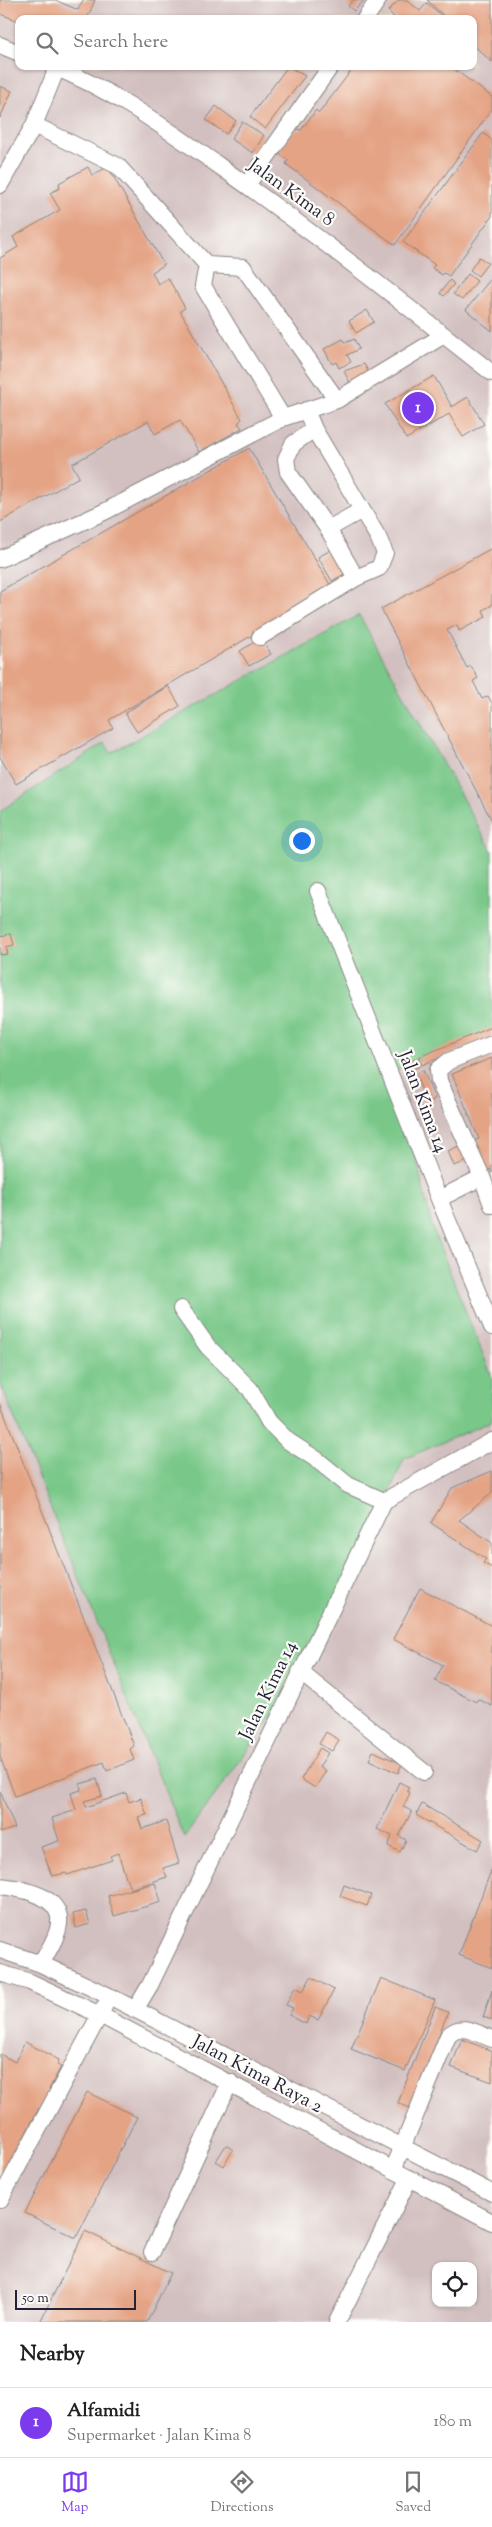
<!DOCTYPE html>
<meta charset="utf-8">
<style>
body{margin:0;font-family:"Sorts Mill Goudy",serif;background:#f2f2f2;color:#202124}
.controls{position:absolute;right:15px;bottom:15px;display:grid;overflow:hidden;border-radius:10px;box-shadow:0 1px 4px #0004}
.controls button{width:45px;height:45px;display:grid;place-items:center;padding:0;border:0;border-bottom:1px solid #e0e0e0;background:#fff;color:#202124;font:25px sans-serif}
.scale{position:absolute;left:15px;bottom:12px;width:121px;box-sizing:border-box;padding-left:5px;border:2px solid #22223b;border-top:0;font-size:14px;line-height:18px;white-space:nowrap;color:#22223b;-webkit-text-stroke:4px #fdfcf7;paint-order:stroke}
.you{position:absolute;left:301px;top:840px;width:18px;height:18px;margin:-12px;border:4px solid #fff;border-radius:50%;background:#1a73e8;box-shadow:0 0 0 8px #1a73e833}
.badge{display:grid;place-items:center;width:32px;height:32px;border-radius:50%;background:#7c3aed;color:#fff;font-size:16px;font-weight:700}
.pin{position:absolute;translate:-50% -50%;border:2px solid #fff;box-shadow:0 1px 5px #0006}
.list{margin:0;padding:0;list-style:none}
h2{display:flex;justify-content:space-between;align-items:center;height:65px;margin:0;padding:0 20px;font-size:21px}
h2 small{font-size:16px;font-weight:400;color:#757577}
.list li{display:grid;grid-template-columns:32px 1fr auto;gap:15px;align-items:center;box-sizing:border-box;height:70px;padding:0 20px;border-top:1px solid #e0e0e0}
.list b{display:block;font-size:19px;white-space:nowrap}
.list p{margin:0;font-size:16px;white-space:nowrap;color:#757577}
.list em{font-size:16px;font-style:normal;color:#757577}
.icon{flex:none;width:28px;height:28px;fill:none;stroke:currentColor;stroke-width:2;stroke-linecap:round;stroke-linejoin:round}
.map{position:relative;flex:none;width:492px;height:2322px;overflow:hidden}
.search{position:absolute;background:#fff;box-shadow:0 1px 4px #0004;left:15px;right:15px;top:15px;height:55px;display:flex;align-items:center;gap:12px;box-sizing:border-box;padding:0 18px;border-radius:10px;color:#757577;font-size:19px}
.sheet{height:135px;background:#fff}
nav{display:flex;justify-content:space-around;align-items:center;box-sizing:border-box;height:70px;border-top:1px solid #e0e0e0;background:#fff;font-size:14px;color:#757577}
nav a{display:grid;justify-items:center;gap:2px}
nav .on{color:#7c3aed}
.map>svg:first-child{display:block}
.industrial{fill:#d2bfbf;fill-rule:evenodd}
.green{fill:#79c889;stroke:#4e7562}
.building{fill:#e4a384}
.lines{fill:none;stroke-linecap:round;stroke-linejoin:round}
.minor-casing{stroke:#888482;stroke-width:18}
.minor{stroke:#fff;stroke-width:16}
.labels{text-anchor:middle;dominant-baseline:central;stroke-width:4.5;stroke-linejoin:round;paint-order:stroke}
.street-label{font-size:19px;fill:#22223b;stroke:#fdfcf7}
</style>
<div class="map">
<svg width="492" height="2322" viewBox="0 0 492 2322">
<rect width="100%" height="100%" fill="#fdfcf7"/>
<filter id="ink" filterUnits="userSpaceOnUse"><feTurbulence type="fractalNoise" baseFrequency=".02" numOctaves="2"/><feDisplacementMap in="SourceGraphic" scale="10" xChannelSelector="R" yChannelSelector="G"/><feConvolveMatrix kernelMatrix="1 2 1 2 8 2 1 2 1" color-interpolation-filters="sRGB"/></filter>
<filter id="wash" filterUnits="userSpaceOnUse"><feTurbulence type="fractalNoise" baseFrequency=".0096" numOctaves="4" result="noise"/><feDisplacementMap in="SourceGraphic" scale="20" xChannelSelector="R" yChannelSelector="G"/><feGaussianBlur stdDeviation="1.12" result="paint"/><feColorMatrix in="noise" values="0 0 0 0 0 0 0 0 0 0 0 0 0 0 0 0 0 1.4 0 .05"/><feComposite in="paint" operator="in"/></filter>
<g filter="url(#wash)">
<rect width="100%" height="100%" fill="#eee6ca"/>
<path class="industrial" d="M0 0H492V851L359 615 110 753 105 743 0 811ZM19 19H473V66H19Z
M492 1031V1377L432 1227 396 1070Z
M0 1383 134 1717 322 1647 404 1459 492 1421V2322H0ZM436 2266H473V2303H436Z"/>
<path class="green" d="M359 615 492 851V1031L396 1070 432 1227 492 1377V1421L404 1459 322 1647 184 1838 0 1383V811L105 743 111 753Z"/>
<g id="blocks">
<path class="building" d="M0 0H55L78 10 83 0H95L87 19H19V21L0 14Z
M353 0H364L354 11 348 6Z
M399 0H407L420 11 427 3 442 16 439 19H396L388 11Z
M427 0H492V62L473 45V19H447Z
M288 66 305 76 265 129 250 117Z
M352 66H450L492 97V109L395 245 286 164 288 160 278 153 296 129 301 130 316 110 319 113 354 67Z
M0 86 12 91 0 118Z
M216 106 236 121 226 134 206 120Z
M242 122 264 135 253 153 231 139Z
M483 133 492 140V216L449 276 444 273 442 275 432 268 435 265 403 242Z
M88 167 92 175 108 167 164 265 152 272 158 284 168 278 185 308 180 311 242 419 238 423 242 428 199 452 180 420 155 434 148 421 72 464 79 477 0 522V258L18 247 13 237 60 210 50 193 60 188 59 183Z
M479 257 488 263 478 276 470 270Z
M468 274 477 281 462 300 453 294Z
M492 277V331L466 310Z
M450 280 454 284 444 296 440 293Z
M367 310 374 322 356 333 349 321Z
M343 339 345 343 354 339 359 349 347 355 351 362 339 368 336 362 332 364 324 349Z
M364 364 369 373 351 385 344 371Z
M434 376 452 407 468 397 484 424 463 437 449 414 406 439 385 404Z
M249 448 332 588 109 720 113 728 16 784 0 757V591Z
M492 548V605L483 610 486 617 459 631 457 625 447 630 467 668 471 666 478 678 473 681 482 699 488 696 492 703V821L381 609Z
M333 549 346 573 332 581 318 557Z
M261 638 271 654 249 666 240 651Z
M168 686 180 706 137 732 125 713Z
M11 934 14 945 6 947 8 954 0 955V936Z
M492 1027V1036L422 1065 419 1057Z
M417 1058 420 1066 410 1070 407 1062Z
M492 1058V1173L490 1169 485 1171 473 1141 479 1139 452 1074Z
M423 1070 435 1099 427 1103 415 1074Z
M463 1144 470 1160 454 1166 448 1151Z
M0 1403 134 1746 130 1749 134 1760 107 1771 104 1762 15 1796 0 1757Z
M492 1471V1493L459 1520 492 1543V1568L483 1563 486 1559 431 1523 452 1488Z
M420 1588 492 1626V1706L478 1699 476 1702 435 1681 443 1665 393 1639Z
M326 1732 339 1740 332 1751 319 1744Z
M320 1748 328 1753 319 1767 326 1771 315 1788 301 1779Z
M373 1751 402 1764 398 1773 369 1760Z
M97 1779 102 1796 84 1801 86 1807 126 1793 129 1802 141 1798 147 1815 138 1817 142 1829 166 1821 179 1863 163 1868 167 1877 130 1889 118 1853 110 1856 112 1860 67 1875 66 1873 52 1876 41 1847 59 1841 52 1818 76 1810 71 1793 81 1790 80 1784Z
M399 1782 409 1787 407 1791 410 1793 403 1807 412 1811 399 1836 406 1840 400 1852 388 1846 392 1836 377 1829Z
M0 1791 15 1828 0 1833Z
M422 1804 483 1840 477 1850 416 1815Z
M492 1868V1968L459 1955Z
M155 1883 161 1902 114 1916 108 1896Z
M344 1885 371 1895 367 1906 340 1896Z
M86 1911 90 1924 76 1928 73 1914Z
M311 1977 334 1990 318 2020 309 2016 306 2024 289 2015 293 2008 286 2005 295 1987 303 1991Z
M381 1978 435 2000 405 2071 351 2049Z
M492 1990V2020L483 2017Z
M435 2007 448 2012 410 2108 398 2103Z
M462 2039 492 2051V2082L451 2067Z
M25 2042 59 2060 57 2065 61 2067 49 2089 55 2091 45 2111 39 2108 9 2166 14 2168 0 2185V2054L15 2062Z
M87 2092 137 2117 76 2238 25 2213Z
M226 2145 233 2150 224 2166 216 2161Z
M85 2231 171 2273 147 2322H40Z"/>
</g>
</g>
<g filter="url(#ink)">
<use href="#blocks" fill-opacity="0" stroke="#888482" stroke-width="1"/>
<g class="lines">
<defs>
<path id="minor" d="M365 19 378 0
M0 45 19 53
M52 66C113 90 165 128 218 165 312 231 402 302 492 373
M34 125 118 166 207 265
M0 185 34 125 57 68
M247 185 331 66
M337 400 283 418 203 286 207 265 243 267 337 400 444 335
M314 429 293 444 286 459 288 472 328 529 356 578
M328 529 362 510
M0 559 106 511 283 418
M260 637 356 578 379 568 385 553 378 537 314 429 306 410
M318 891 439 1199 492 1327
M482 1177 492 1205
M439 1199 482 1177 439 1081 438 1070 449 1061 492 1044
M181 1309 208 1347 250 1389 269 1422 288 1441 316 1459 348 1485 384 1501
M300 1672 424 1772
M0 1886C18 1888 55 1894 59 1917 61 1932 48 1951 41 1964
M0 1950 41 1964 109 1996 492 2193
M0 1973 30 1982 100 2015 492 2222
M135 2010 150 1985 384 1501 492 1441
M393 2170 448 2036C461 2022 476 2033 492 2039
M0 2200 104 2007
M152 2252 230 2082
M337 2322 409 2179"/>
</defs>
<use href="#minor" class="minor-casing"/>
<use href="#minor" class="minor"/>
</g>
</g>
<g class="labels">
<g class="street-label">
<text transform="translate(291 193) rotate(36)">Jalan Kima 8</text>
<text transform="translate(422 1102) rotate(69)">Jalan Kima 14</text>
<text transform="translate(269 1691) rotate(-64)">Jalan Kima 14</text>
<text transform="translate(257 2075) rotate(28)">Jalan Kima Raya 2</text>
</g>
</g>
</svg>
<div class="controls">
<button><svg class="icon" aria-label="locate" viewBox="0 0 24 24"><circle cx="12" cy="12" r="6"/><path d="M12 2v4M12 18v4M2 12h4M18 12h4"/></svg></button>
</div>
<div class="scale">50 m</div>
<div class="you"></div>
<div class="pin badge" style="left:418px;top:408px">1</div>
<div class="search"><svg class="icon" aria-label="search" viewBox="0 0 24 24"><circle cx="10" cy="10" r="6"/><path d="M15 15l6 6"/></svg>Search here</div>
</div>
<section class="sheet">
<h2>Nearby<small></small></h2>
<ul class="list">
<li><span class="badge">1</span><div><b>Alfamidi</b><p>Supermarket · Jalan Kima 8</p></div><em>180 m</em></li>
</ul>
</section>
<nav>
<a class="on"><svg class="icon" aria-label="map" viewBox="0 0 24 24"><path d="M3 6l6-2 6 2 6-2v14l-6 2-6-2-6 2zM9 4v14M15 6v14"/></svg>Map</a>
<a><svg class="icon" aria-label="directions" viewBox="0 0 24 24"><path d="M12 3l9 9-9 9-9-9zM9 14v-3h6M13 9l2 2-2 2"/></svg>Directions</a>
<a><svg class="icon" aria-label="saved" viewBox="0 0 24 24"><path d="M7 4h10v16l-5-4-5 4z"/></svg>Saved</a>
</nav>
